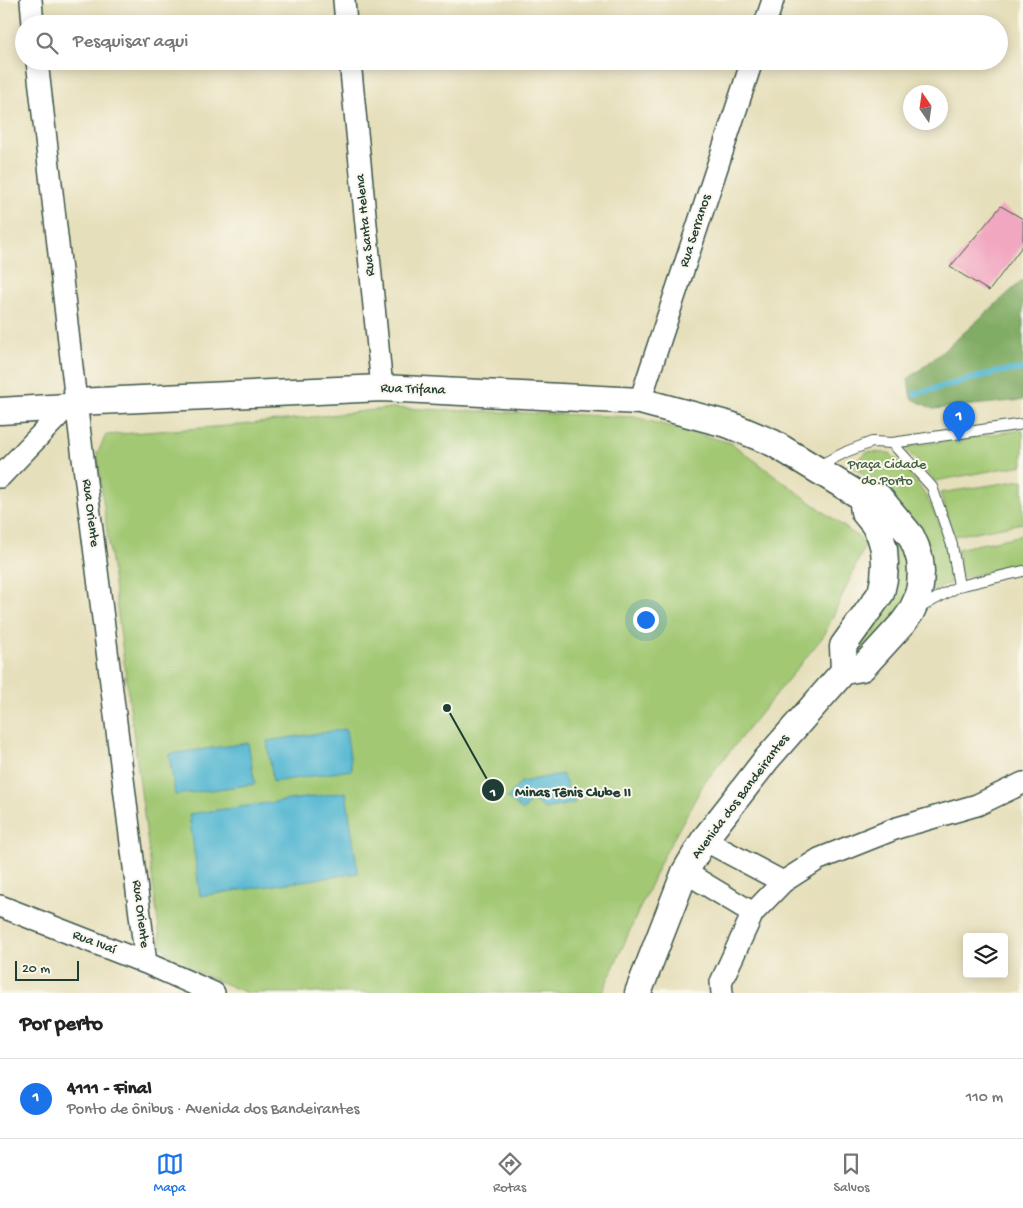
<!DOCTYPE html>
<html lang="pt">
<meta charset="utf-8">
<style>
body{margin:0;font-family:"Gochi Hand",sans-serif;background:#f6f6f6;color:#222}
.controls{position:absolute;right:15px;bottom:15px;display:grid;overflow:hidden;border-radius:5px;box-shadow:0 2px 12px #0003}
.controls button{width:45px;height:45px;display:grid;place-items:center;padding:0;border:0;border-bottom:1px solid #e0e0e0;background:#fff;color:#222;font:25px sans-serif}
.compass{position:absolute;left:903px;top:85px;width:45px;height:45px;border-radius:50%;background:#fff;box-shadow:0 2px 12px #0003;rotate:347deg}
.scale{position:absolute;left:15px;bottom:12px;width:64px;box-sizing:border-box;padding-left:5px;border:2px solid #1f3d34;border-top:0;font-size:14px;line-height:18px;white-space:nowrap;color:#1f3d34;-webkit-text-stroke:4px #fbf7ec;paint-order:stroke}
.you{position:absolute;left:645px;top:619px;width:18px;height:18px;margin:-12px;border:4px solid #fff;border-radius:50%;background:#1a73e8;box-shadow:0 0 0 8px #1a73e833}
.badge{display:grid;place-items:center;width:32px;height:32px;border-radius:50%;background:#1a73e8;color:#fff;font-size:16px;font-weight:700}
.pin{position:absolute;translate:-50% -41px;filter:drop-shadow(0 1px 2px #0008)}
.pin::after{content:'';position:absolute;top:26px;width:18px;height:15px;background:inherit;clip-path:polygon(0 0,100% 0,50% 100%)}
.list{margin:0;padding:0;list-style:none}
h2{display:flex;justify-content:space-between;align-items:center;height:65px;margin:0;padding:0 20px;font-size:21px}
h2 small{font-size:16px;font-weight:400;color:#767676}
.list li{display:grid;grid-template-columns:32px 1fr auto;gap:15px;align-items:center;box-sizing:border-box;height:80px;padding:0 20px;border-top:1px solid #e0e0e0}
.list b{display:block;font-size:19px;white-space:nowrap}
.list p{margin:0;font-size:16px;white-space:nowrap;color:#767676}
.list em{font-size:16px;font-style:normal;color:#767676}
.icon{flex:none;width:28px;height:28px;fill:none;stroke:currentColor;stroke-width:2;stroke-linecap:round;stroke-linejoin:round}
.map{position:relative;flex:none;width:1023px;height:993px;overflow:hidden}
.search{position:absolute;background:#fff;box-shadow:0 2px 12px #0003;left:15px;right:15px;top:15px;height:55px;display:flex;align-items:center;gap:12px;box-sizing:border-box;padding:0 18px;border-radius:28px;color:#767676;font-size:19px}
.sheet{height:145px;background:#fff}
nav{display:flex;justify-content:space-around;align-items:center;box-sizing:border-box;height:70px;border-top:1px solid #e0e0e0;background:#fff;font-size:14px;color:#767676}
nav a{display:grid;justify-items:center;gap:2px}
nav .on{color:#1a73e8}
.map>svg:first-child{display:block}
.green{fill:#a2c873;stroke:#608254}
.forest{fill:#81ac65;stroke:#50744c}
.water{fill:#54b7d2;stroke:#3a7a83}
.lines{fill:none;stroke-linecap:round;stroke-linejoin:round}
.stream{stroke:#54b7d2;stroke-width:6}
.building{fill:#f2a7c1}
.service-casing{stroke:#3d5548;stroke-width:12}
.minor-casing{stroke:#3d5548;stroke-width:24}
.tertiary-casing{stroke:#3d5548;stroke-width:29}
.service{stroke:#fff;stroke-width:10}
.minor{stroke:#fff;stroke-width:21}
.tertiary{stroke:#fff;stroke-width:26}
.labels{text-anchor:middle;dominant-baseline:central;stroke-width:4;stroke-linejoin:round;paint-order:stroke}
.street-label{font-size:14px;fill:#1f3d34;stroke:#fbf7ec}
.park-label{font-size:14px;fill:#406044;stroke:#fbf7ec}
.leader{fill:none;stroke:#1f3d34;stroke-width:2}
.callout-dot{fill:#1f3d34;stroke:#fbf7ec;stroke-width:2}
.mark-label{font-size:15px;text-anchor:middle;font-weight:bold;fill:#fff}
.callout-label{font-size:15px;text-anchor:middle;font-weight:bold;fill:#1f3d34;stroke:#fbf7ec;stroke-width:4;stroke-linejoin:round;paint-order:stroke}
</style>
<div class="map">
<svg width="1023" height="993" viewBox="0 0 1023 993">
<rect width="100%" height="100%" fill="#fbf7ec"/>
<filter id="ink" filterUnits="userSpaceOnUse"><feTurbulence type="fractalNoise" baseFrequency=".02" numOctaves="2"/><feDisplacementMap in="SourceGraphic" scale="10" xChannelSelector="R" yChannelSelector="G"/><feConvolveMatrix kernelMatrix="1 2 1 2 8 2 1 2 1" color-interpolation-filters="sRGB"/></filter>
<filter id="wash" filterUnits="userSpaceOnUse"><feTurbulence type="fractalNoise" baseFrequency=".0096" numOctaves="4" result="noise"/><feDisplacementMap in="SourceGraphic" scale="20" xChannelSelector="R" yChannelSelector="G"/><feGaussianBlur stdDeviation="1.12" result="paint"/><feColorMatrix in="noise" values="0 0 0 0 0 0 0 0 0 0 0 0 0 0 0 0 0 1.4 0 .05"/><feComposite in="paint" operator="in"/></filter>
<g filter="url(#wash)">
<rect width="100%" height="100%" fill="#e6dfbb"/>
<path class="green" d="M392 408 635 417 731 443 866 543 825 634 704 783 661 861 602 993H247L176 963 161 945 97 454 106 435 240 425Z
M1022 430 1023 431V465L935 481 904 447Z
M867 452 890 453C930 491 947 528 950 583L926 596 882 490 851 465Z
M1023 480V523L954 536 940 493Z
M885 532 905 539 911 597 859 662 849 648 886 596Z
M1023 535V563L962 578 957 549Z"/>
<path class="forest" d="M1023 280V400L933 409 911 398 908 379 940 354Z"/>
<path class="water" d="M346 729 352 770 273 782 267 741Z
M248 743 255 784 175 795 169 754Z
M562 774 575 803 545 809 532 799 523 811 507 798 521 782Z
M346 792 358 873 200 896 189 814Z"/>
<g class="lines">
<path class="stream" d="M915 394 997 372 1023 369"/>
</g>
<g id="blocks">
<path class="building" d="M1001 206 1023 219V245L989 291 950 267Z"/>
</g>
</g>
<g filter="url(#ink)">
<use href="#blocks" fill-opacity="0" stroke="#3d5548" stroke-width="1"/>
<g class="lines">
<defs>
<path id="service" d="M892 443 932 487 952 545 959 586
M816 467 848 451 872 442 892 443 1023 424
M919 608 959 586 1023 571"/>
<path id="minor" d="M31 0 33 24
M344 0 346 24
M765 24 773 0
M37 61 76 402 146 963
M350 61 382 388
M640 401 752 61
M0 477 67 407
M704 840 783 882
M685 872 753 913
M0 906 146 963 214 993
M722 993 721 982 753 913 783 882 819 859 897 828 977 805 1023 783"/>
<path id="tertiary" d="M0 411 67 407 76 402 382 388 640 401 730 425 773 443 862 497H879L911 536 916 547 920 560 921 572 920 586 917 599 911 612 903 623 862 668 844 671 766 760 704 840 685 872 638 993
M844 671 843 646 881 593 884 579 885 564 884 549 880 535 873 523 864 512 862 497"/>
</defs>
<use href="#service" class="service-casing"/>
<use href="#minor" class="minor-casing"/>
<use href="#tertiary" class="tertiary-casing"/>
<use href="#service" class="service"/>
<use href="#minor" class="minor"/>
<use href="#tertiary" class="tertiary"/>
</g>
</g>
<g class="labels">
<g class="street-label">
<text transform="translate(366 225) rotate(-96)">Rua Santa Helena</text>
<text transform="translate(696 231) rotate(-72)">Rua Serranos</text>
<text transform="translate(413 390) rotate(2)">Rua Trifana</text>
<text transform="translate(90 513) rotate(83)">Rua Oriente</text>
<text transform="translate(741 797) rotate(-53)">Avenida dos Bandeirantes</text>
<text transform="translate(140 914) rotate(83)">Rua Oriente</text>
<text transform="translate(94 943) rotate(21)">Rua Ivaí</text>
</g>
<g class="park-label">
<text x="887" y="465">Praça Cidade<tspan x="887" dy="16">do Porto</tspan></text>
</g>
</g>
<path class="leader" d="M447 708L493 790"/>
<g class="callout-dot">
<circle cx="447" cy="708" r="5"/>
<circle cx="493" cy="790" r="12"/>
</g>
<g class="mark-label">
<text x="493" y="796">1</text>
</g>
<g class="callout-label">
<text x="573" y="796">Minas Tênis Clube II</text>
</g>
</svg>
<div class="controls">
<button><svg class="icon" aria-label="layers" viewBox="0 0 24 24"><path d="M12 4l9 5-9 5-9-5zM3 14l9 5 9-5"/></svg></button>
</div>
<svg class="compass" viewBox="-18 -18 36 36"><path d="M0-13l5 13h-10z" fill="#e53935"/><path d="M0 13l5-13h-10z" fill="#767676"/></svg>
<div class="scale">20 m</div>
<div class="you"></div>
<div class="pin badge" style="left:959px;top:442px">1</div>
<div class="search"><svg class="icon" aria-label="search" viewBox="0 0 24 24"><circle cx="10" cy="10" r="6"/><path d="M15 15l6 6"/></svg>Pesquisar aqui</div>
</div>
<section class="sheet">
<h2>Por perto<small></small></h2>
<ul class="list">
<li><span class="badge">1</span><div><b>4111 - Final</b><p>Ponto de ônibus · Avenida dos Bandeirantes</p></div><em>110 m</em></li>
</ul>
</section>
<nav>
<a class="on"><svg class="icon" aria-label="map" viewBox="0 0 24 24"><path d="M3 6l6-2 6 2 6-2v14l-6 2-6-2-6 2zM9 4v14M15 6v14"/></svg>Mapa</a>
<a><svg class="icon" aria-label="directions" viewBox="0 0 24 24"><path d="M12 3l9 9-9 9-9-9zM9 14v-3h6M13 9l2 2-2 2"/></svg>Rotas</a>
<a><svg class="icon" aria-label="saved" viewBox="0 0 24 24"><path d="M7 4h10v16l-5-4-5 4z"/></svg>Salvos</a>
</nav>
